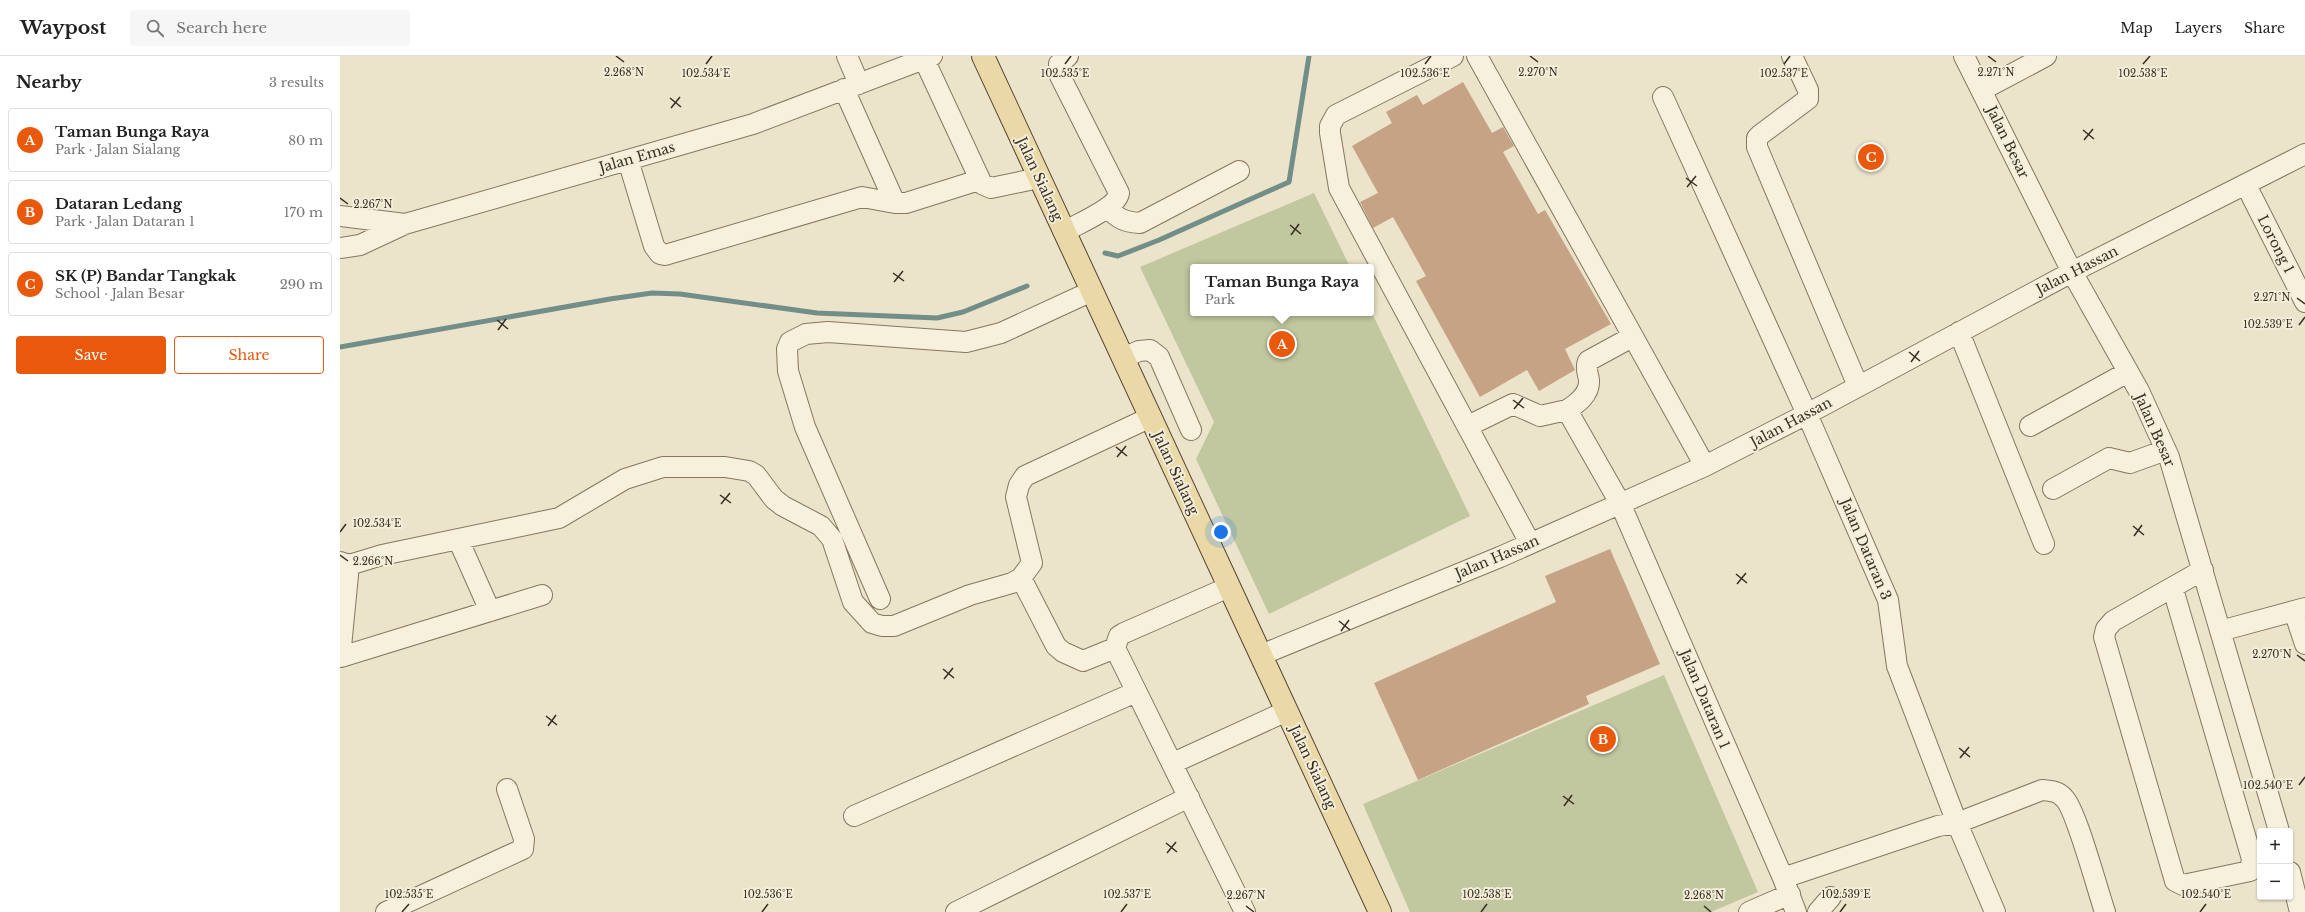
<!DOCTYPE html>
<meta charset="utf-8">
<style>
body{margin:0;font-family:"Libre Baskerville",serif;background:#f6f6f6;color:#222}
.controls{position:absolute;right:12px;bottom:12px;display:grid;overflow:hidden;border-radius:4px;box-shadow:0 1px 3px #0004}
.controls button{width:36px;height:36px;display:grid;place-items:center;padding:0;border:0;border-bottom:1px solid #e0e0e0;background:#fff;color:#222;font:20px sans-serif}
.you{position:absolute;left:881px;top:476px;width:14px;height:14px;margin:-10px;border:3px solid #fff;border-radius:50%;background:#1a73e8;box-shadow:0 0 0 6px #1a73e833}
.badge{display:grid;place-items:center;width:26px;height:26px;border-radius:50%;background:#ea580c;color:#fff;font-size:13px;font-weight:700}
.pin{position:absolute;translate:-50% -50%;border:2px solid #fff;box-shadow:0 1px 4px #0006}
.popup{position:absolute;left:850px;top:208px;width:184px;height:52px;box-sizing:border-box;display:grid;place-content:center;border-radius:4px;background:#fff;filter:drop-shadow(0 1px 3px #0005);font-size:13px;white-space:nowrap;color:#767676}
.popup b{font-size:15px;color:#222}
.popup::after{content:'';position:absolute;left:50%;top:100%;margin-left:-8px;border:8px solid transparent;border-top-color:#fff}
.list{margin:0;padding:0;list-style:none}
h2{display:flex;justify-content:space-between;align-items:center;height:52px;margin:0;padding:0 16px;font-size:17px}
h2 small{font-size:13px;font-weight:400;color:#767676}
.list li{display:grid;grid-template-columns:26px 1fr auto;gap:12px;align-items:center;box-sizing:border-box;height:64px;margin:0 8px 8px;padding:0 8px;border:1px solid #e0e0e0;border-radius:4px}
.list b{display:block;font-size:15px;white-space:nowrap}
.list p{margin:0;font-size:13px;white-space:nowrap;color:#767676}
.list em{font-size:13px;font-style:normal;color:#767676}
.actions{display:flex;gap:8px;padding:12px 16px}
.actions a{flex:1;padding:9px 0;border:1px solid #ea580c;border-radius:4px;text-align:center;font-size:14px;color:#ea580c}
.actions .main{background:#ea580c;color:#fff}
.icon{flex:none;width:22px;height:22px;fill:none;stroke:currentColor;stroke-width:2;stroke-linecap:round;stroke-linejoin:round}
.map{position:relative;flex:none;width:1965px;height:856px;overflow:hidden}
header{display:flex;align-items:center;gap:24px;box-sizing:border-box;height:56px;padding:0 20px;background:#fff;border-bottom:1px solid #e0e0e0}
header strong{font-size:19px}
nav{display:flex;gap:22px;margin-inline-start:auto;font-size:14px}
.search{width:280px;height:36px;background:#f6f6f6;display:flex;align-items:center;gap:10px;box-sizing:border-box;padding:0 14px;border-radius:4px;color:#767676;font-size:15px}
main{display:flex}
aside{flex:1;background:#fff}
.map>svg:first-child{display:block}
.green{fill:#c1c89f}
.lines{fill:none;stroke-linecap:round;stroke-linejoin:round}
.stream{stroke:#718e89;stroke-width:5}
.building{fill:#c5a384}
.minor-casing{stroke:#867760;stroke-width:22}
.major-casing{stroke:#554533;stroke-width:24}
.minor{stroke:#f6f0dd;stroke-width:20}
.major{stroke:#ead9a6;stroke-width:22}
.ticks{fill:none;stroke:#382e22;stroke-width:1.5}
.labels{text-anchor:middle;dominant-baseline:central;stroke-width:4;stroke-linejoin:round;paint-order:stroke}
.street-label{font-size:14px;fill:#382e22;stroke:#f3edd9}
.ticks-label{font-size:10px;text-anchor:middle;fill:#382e22;stroke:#f3edd9;stroke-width:4;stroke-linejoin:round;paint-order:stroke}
</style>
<header>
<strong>Waypost</strong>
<div class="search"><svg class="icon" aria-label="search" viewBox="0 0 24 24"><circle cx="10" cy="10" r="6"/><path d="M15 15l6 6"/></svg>Search here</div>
<nav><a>Map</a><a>Layers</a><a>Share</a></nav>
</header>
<main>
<aside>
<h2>Nearby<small>3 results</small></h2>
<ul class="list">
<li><span class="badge">A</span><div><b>Taman Bunga Raya</b><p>Park · Jalan Sialang</p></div><em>80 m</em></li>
<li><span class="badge">B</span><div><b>Dataran Ledang</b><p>Park · Jalan Dataran 1</p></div><em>170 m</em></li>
<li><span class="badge">C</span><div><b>SK (P) Bandar Tangkak</b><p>School · Jalan Besar</p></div><em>290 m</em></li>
</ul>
<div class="actions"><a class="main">Save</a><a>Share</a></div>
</aside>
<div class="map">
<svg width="1965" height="856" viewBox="0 0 1965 856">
<rect width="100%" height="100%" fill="#ebe3ca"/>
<path class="green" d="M974 137 1010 211H853V257H1031V255L1130 460 929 558 856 403 874 366 800 211Z
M1324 619 1418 836 1371 856H1070L1023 748Z"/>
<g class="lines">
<path class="stream" d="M765 197 778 200 819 184 949 126 969 0
M0 291 270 243 312 237 340 238 477 257 597 262 623 256 687 230"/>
</g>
<path class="building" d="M1123 26 1152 77 1163 71 1174 90 1163 96 1198 158 1205 154 1271 268 1225 293 1235 314 1199 335 1187 314 1140 341 1076 225 1086 220 1053 161 1033 172 1020 146 1038 137 1012 90 1052 67 1046 56 1077 39 1083 49Z
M1270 493 1320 608 1246 640 1249 648 1078 724 1034 627 1216 546 1205 520Z"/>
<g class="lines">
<defs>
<path id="minor" d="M507 0 519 28
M1113 0 996 59 990 70V77L999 132 1190 487
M1137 0 1365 410
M1452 0 1468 34V43L1420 79 1417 82V91L1518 330
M1624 0 1732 216 1799 335 1829 401 1939 775
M584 3 642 128 651 132 699 122
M504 33 555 147
M1642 34 1706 0
M1323 41 1467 358 1548 544 1557 610 1617 767 1655 856
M288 104 314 190 320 198 325 199 522 141 555 147H566L639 124
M1906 129 1965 246
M768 151C777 163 785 166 800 167L899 115
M0 160 65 168
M724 176C737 168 777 152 779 137L720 20 719 8 728 0
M0 192 20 189 65 168 413 68 592 0
M1619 276 1704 488
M783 302 799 295 810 294 819 301 851 374
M1227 354C1238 347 1250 338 1249 324 1248 317 1245 312 1248 305L1292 281
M1128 370 1173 348 1200 360 1227 354 1280 447 1443 822 1456 856
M1690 370 1788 316
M1713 433 1769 402 1790 407 1826 394
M118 483 150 555
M0 506 9 509 42 499 219 462 285 423 323 411H385L409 415 416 419 434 443 443 450 481 470 492 483 513 546 532 567 542 570H554L630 539 672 527 681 522 692 507 676 441 679 429 685 420 811 361
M681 522 716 590 723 596 743 605 775 592
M889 531 784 577 779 580 775 592 905 856
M1833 533 1912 803 1910 815 1843 829 1835 825 1764 581 1766 573 1773 565 1863 514
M540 543 465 371 448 315 447 293 450 286 466 278 488 276 626 286 661 277 752 235
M1954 555 1965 588
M1880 575 1965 552
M921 599 1160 501 1365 410 1467 358 1732 216 1965 98
M0 601 9 509
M1 601 202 539
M833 707 947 655
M514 760 796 636
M1950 816 1960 856
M1443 822 1598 770 1617 767 1702 734C1711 735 1718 735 1724 742 1736 753 1758 836 1765 856
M46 856 183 793 184 783 167 733
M616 856 849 741
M1409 856 1450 838
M1478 856 1491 841"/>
<path id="major" d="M643 0 1040 856"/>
</defs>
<use href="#minor" class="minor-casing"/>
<use href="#major" class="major-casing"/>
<use href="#minor" class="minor"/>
<use href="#major" class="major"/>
</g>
<path class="ticks" d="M276 0 284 6M1190 0 1198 6M1648 0 1656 6M366 8 372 0M725 8 731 0M1085 8 1091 0M1444 8 1450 0M1803 8 1810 0M330 42 341 51M331 52 340 41M1743 74 1754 83M1744 84 1753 73M1346 122 1357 130M1347 131 1356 120M0 142 8 148M950 169 961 178M951 179 959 168M553 217 564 225M554 226 563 215M1957 242 1965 248M157 264 168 273M1959 269 1965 261M158 274 166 263M1569 296 1580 305M1571 306 1579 295M1173 344 1184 352M1174 353 1183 342M776 391 787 400M777 401 786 390M380 439 391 447M381 448 390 437M1793 470 1804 479M0 476 6 468M1794 480 1802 469M0 499 8 505M1396 518 1407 527M1397 528 1406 517M999 565 1010 574M1001 575 1009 564M1957 599 1965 605M603 613 614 622M604 623 613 612M206 660 217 669M208 670 216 659M1619 692 1630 701M1620 702 1629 691M1959 729 1965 721M1223 740 1234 748M1224 750 1232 739M826 787 837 796M827 797 836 786M906 850 914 856M1364 850 1371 856M62 856 69 848M422 856 428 848M781 856 787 848M1141 856 1147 848M1500 856 1506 848M1860 856 1866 848"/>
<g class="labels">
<g class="street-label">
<text transform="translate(1668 86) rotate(64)">Jalan Besar</text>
<text transform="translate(297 101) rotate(-16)">Jalan Emas</text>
<text transform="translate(700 123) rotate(65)">Jalan Sialang</text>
<text transform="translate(1936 188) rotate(63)">Lorong 1</text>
<text transform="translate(1737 214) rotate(-27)">Jalan Hassan</text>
<text transform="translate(1451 366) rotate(-28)">Jalan Hassan</text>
<text transform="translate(1815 374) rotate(66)">Jalan Besar</text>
<text transform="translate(836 417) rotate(65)">Jalan Sialang</text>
<text transform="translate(1526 493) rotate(67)">Jalan Dataran 3</text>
<text transform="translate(1157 501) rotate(-23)">Jalan Hassan</text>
<text transform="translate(1365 643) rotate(67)">Jalan Dataran 1</text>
<text transform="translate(973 711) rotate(65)">Jalan Sialang</text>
</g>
</g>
<g class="ticks-label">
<text x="284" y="20">2.268°N</text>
<text x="1198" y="20">2.270°N</text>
<text x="1656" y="20">2.271°N</text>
<text x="366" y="21">102.534°E</text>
<text x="725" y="21">102.535°E</text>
<text x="1085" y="21">102.536°E</text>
<text x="1444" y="21">102.537°E</text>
<text x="1803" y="21">102.538°E</text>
<text x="33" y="152">2.267°N</text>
<text x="1932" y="245">2.271°N</text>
<text x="1928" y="272">102.539°E</text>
<text x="37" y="471">102.534°E</text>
<text x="33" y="509">2.266°N</text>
<text x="1932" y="602">2.270°N</text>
<text x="1928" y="733">102.540°E</text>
<text x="69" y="842">102.535°E</text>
<text x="428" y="842">102.536°E</text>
<text x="787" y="842">102.537°E</text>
<text x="1147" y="842">102.538°E</text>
<text x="1506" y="842">102.539°E</text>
<text x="1866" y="842">102.540°E</text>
<text x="906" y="843">2.267°N</text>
<text x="1364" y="843">2.268°N</text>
</g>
</svg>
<div class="controls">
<button>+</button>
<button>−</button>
</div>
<div class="you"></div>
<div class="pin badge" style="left:942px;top:288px">A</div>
<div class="popup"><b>Taman Bunga Raya</b>Park</div>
<div class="pin badge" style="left:1263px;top:683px">B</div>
<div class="pin badge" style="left:1531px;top:101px">C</div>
</div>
</main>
